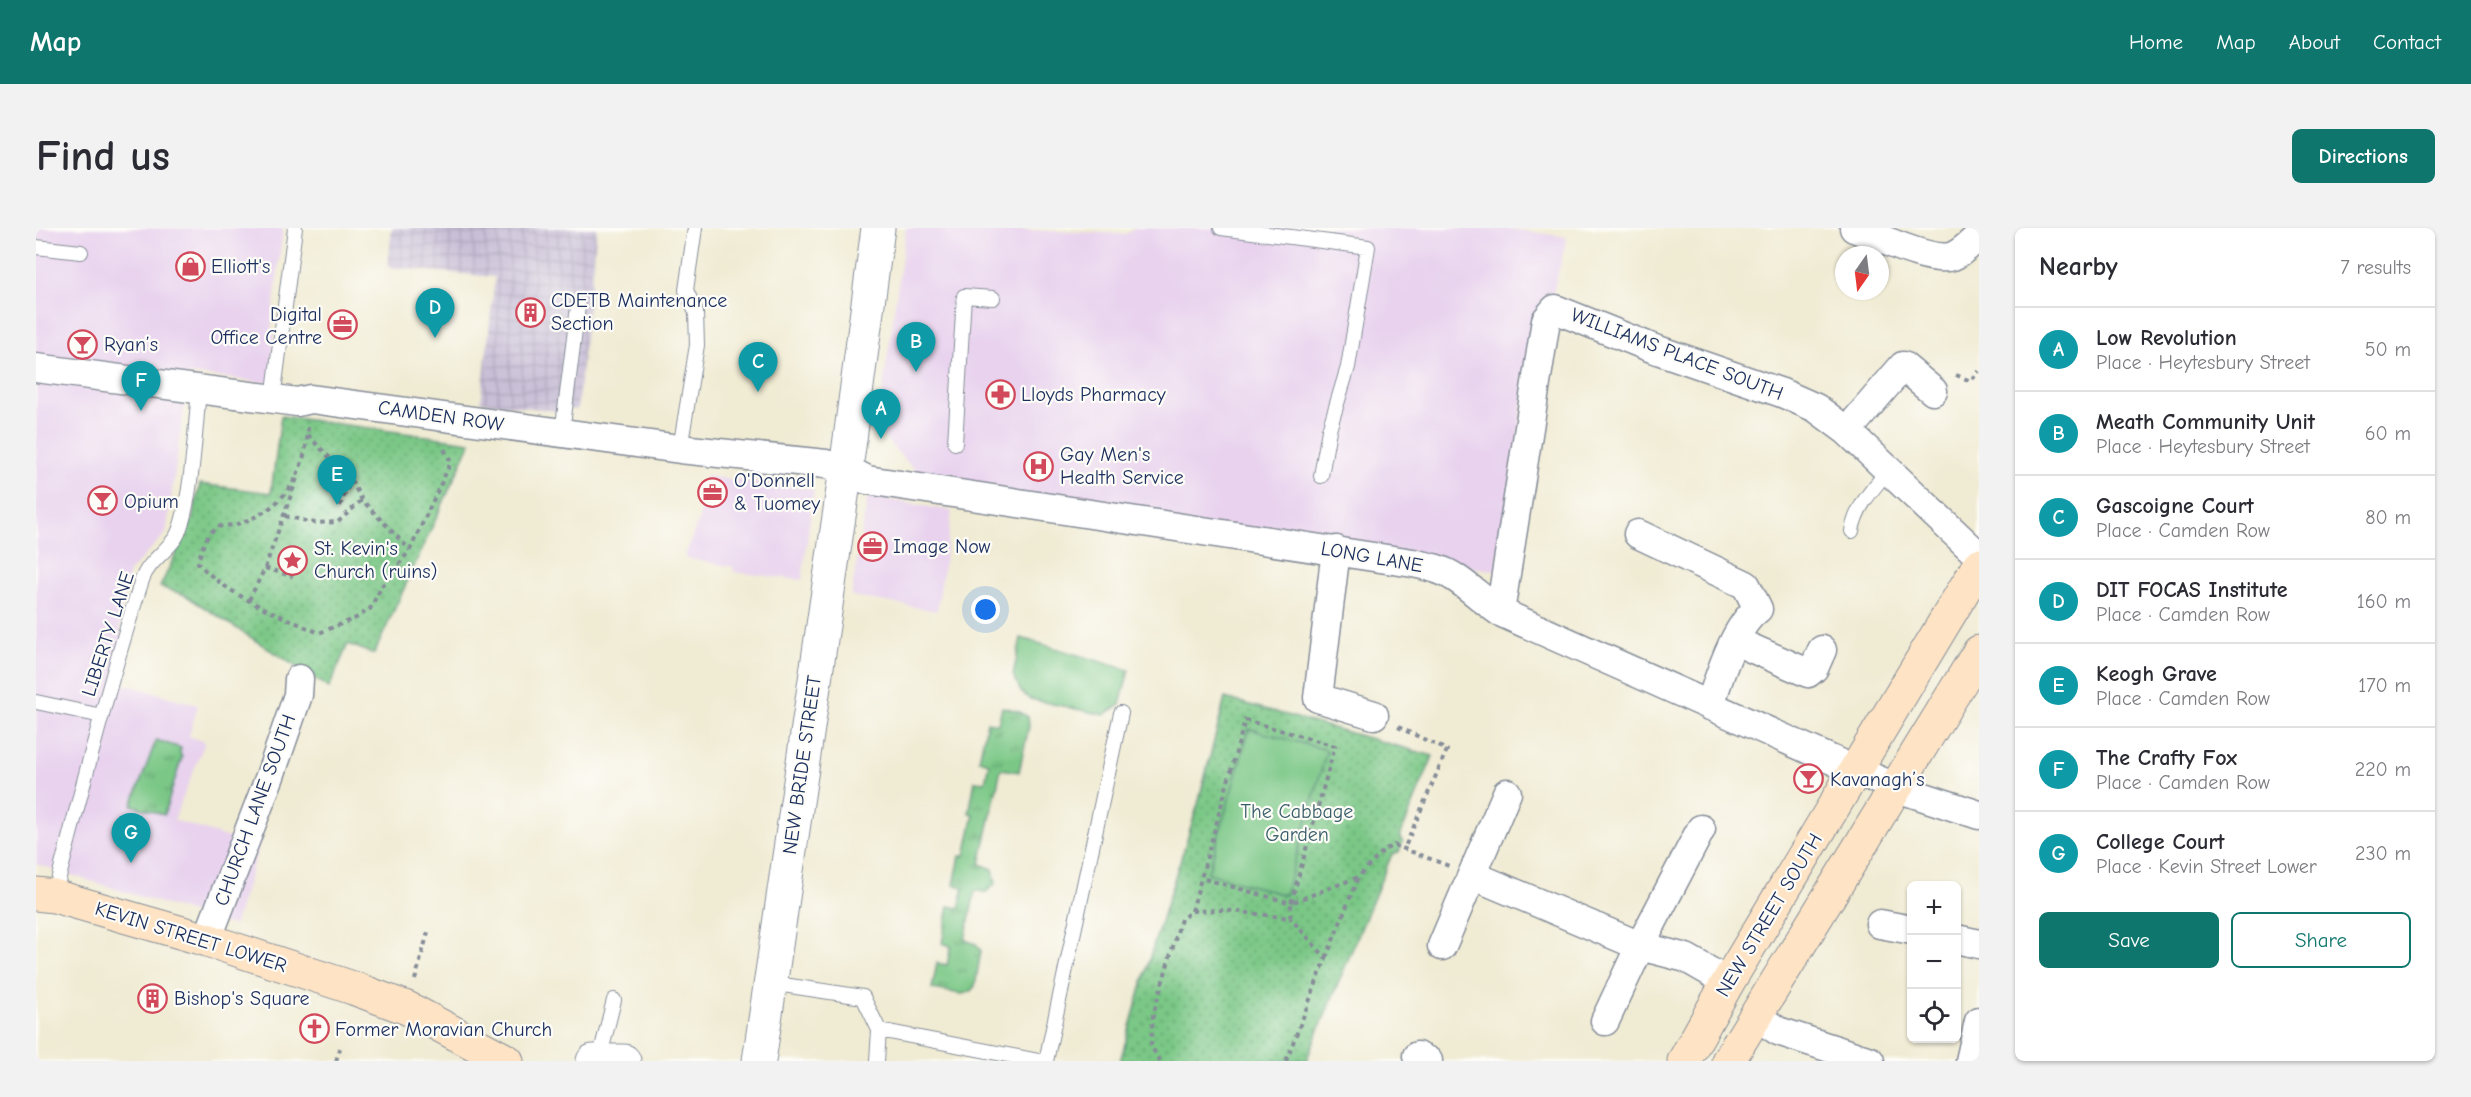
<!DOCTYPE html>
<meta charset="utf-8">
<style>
body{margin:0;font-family:"Comic Neue",sans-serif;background:#f2f2f3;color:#2b2b33}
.controls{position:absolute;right:18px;bottom:18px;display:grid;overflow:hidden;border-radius:9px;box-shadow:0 2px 4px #0004}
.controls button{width:54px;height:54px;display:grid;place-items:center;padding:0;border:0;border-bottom:2px solid #e1e1e2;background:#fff;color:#2b2b33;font:30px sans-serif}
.compass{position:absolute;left:1799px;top:18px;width:54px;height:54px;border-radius:50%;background:#fff;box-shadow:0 2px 4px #0004;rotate:194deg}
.you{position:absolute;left:950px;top:382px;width:21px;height:21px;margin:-15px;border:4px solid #fff;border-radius:50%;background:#1a73e8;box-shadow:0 0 0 9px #1a73e833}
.badge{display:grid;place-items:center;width:39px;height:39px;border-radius:50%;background:#0f766e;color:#fff;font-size:20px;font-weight:700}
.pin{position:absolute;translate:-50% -50px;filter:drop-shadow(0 2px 3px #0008)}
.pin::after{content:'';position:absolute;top:32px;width:21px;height:18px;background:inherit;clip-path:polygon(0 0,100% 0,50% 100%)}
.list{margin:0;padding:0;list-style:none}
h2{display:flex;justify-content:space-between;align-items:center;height:78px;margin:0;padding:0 24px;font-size:26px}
h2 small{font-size:20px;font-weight:400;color:#7c7c81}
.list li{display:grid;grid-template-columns:39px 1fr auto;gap:18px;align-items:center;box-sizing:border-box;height:84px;padding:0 24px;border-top:2px solid #e1e1e2}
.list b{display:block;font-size:22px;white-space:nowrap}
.list p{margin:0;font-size:20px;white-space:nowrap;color:#7c7c81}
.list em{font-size:20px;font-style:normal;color:#7c7c81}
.actions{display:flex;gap:12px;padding:18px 24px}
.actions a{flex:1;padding:14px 0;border:2px solid #0f766e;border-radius:9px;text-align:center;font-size:21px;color:#0f766e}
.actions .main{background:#0f766e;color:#fff}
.icon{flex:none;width:33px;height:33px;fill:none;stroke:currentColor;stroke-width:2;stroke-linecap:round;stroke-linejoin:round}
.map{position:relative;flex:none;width:1943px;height:833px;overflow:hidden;border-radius:9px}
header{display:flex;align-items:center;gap:36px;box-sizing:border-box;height:84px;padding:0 30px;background:#0f766e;color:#fff}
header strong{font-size:28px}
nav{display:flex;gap:33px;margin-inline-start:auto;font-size:21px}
.intro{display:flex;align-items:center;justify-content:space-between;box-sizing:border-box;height:144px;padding:0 36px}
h1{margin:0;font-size:42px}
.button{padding:15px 27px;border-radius:9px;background:#0f766e;color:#fff;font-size:21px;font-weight:700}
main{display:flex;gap:36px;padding:0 36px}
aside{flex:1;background:#fff;border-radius:9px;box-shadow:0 2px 4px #0004}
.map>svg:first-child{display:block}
.built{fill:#e8d2ee}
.industrial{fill:url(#industrial-grid)}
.grass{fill:url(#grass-tufts);stroke:#4a7b72;stroke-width:1.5}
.park{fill:url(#park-dots);stroke:#4a7b72;stroke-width:1.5}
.garden{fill:#7ac786;stroke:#4a7b72;stroke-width:1.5}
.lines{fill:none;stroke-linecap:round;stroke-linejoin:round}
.service-casing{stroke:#868d98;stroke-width:16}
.minor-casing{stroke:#868d98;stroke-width:31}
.tertiary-casing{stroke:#868d98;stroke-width:35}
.secondary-casing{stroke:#868d98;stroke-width:35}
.path{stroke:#868d98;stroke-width:4;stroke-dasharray:4.5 4.5;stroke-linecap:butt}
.service{stroke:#fff;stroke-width:14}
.minor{stroke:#fff;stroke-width:28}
.tertiary{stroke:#fff;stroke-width:33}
.secondary{stroke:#fee4c5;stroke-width:33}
.labels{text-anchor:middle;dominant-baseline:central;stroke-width:4.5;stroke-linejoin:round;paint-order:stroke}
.poi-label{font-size:20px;fill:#1b2f5e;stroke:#fdfcf7;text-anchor:start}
.street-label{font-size:20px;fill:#1b2f5e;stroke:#fdfcf7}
.park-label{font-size:20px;fill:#385d6a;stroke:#fdfcf7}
</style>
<header>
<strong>Map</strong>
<nav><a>Home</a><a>Map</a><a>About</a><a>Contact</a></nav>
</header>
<div class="intro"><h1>Find us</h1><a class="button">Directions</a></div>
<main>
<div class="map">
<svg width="1943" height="833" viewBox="0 0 1943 833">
<defs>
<pattern id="industrial-grid" width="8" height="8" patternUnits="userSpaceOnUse" patternTransform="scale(1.5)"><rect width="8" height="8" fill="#c9bfd7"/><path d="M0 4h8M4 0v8" fill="none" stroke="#aca4bb"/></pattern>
<pattern id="grass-tufts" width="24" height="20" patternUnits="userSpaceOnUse" patternTransform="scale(1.5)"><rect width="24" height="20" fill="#7ac786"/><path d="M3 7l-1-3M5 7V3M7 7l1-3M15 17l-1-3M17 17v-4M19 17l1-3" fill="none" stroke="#63a271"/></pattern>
<pattern id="park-dots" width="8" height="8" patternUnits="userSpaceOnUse" patternTransform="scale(1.5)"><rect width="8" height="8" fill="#7ac786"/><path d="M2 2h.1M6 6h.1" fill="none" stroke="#63a271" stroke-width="1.8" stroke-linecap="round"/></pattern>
</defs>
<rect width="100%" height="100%" fill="#fdfcf7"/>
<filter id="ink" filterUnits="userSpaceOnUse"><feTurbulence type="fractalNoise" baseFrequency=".0167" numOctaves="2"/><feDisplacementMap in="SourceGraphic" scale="12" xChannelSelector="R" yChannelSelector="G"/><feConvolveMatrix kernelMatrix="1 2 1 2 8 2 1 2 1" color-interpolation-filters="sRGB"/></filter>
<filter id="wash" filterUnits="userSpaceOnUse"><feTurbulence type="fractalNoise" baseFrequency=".008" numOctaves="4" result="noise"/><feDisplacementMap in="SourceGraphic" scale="24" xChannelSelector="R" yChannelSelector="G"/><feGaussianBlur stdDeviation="1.35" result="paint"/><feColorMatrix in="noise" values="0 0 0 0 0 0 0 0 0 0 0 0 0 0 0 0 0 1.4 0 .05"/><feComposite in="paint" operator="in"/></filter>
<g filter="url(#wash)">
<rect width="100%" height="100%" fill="#f0ebd3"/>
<path class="built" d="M0 0H247L235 102 239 103 233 155 153 146 130 305 93 344 84 390 88 456 162 477 153 508 169 514 138 592 199 612H225L198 698 0 636Z
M870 0H943L1090 6 1100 0H1470L1531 9 1515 73 1507 71 1501 83 1461 343 890 254 841 202Z
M669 248 778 261 766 352 697 344 698 339 648 330 663 291Z
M832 268 916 283 901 383 815 368Z"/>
<path class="industrial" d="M356 0H561L541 182 522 179 521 183 445 174 459 49 352 39Z"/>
<path class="grass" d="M966 479 982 483 992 489 993 498 983 544 965 541 944 636 957 641 960 655 950 664 939 663 929 712 940 716 945 723 939 758 934 764 926 766 896 761 901 735 911 737 915 718 906 715 913 678 923 680 928 659 918 657 924 628H929L938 586 933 585 939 553 949 554 953 535 943 532 951 494 962 496Z
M120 512 145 520 144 525 146 529 128 587 96 577Z"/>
<path class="park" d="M245 188 435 214 338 426 312 416 293 460 149 367 124 359 156 292 164 256 235 265Z
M1189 470 1397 528 1365 606 1364 611 1367 613 1363 624 1356 626 1270 833H1084L1116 722 1162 576Z"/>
<path class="garden" d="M985 410 1093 442 1084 477 1068 487 994 471 985 464 977 447Z
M1213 501 1291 522 1249 667 1172 645Z"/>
</g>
<g filter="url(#ink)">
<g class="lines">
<defs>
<path id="service" d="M1185 0 1332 19 1312 139 1293 202 1285 248
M0 19 45 24
M237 171 259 0
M526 205 542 78
M919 215 928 68 957 70
M644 221 661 117 660 85 650 62 659 0
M1816 303C1820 278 1838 260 1853 241
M0 474 66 488
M18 668C46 562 72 456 106 352 112 334 130 324 140 309 155 284 160 194 163 161
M734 755 827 769 843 802 1003 833
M563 832 578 772
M841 833 843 802
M1010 833 1085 485"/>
<path id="minor" d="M1818 0C1840 8 1896 36 1917 28 1927 24 1935 15 1943 8
M0 140 261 174 275 171 644 221 790 236 810 241 831 252 1377 335C1391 338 1406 341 1418 349 1434 359 1448 373 1464 384L1821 543 1861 560 1943 587
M1811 203 1867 138 1897 163
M1602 306 1710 357 1722 381C1699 397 1682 451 1674 478
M1300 322 1282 470 1338 487
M1464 384 1510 92 1519 81 1616 120 1746 165 1780 180 1811 203 1943 328
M1699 413 1772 445 1778 440 1786 422
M1436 647 1471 565
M1844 696 1876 702
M1920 711 1943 716
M171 712 234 548 262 467 263 451
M1406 718 1436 647 1604 718 1650 730 1692 754
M1720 788 1742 803 1834 833
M1569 793 1604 718 1665 601
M1381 828 1392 833
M1934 833 1943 793"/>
<path id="tertiary" d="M557 833H588
M723 833 810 241 842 0"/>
<path id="secondary" d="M0 666 18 668 171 712 317 760 371 780 471 833
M1648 833 1692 754 1943 337
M1692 833 1943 424"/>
</defs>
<use href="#service" class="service-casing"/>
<use href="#minor" class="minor-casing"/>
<use href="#tertiary" class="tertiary-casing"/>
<use href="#secondary" class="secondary-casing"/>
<path class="path" d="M1920 147 1935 153 1943 143
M272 199C271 235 255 271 222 287 216 291 208 294 201 296 195 298 188 297 182 299 170 305 165 322 162 335 193 369 242 386 283 405L320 390 334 381 346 358 374 322 415 234 406 217
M272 207 315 252 326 272 374 322
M304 278 315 252
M249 288 279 295 302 294 326 272
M229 340 255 348 258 337
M213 372 229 340 261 250
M1362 499 1411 522 1368 621
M1156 683 1209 492 1299 518 1255 675 1165 650
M1290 730 1322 650
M379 752 392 704
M300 833 305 817
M1124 833 1115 818 1117 787 1145 691 1156 683 1188 682 1254 690 1255 675 1322 649 1348 622 1358 617 1413 638
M1250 833 1290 730 1254 690"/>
<use href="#service" class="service"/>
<use href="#minor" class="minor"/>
<use href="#tertiary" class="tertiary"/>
<use href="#secondary" class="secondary"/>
</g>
</g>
<defs>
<symbol id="shop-ring" viewBox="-11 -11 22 22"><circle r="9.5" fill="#fdfcf7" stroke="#d1495b" stroke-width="1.5"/><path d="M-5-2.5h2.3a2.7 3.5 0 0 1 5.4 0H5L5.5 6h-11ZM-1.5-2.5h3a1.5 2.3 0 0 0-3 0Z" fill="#d1495b"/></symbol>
<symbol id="building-ring" viewBox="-11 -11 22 22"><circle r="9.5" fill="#fdfcf7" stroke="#d1495b" stroke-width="1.5"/><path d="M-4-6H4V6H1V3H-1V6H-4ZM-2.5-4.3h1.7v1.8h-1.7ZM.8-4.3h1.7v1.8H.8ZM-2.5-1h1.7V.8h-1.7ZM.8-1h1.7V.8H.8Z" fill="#d1495b"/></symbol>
<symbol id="office-ring" viewBox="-11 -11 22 22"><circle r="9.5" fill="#fdfcf7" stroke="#d1495b" stroke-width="1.5"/><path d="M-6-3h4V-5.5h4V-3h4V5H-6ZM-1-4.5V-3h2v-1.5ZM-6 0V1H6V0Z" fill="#d1495b"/></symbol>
<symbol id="bar-ring" viewBox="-11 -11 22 22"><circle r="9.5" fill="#fdfcf7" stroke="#d1495b" stroke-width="1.5"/><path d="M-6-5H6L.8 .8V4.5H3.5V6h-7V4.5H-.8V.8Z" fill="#d1495b"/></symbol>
<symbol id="pharmacy-ring" viewBox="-11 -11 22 22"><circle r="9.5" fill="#fdfcf7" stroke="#d1495b" stroke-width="1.5"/><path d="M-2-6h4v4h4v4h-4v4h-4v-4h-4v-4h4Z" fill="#d1495b"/></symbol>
<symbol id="hospital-ring" viewBox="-11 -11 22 22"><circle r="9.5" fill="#fdfcf7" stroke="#d1495b" stroke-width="1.5"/><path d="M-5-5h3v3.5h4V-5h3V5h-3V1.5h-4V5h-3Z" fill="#d1495b"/></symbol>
<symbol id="sight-ring" viewBox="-11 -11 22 22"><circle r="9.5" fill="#fdfcf7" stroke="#d1495b" stroke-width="1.5"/><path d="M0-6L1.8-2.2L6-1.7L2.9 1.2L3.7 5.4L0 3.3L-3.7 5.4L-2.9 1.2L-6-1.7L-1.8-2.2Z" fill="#d1495b"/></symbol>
<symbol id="church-ring" viewBox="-11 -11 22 22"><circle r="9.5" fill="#fdfcf7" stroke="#d1495b" stroke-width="1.5"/><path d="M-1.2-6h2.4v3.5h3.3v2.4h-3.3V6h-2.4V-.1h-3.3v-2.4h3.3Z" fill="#d1495b"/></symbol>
</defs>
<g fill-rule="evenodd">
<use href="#shop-ring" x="138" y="22" width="33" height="33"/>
<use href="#building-ring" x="478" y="68" width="33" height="33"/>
<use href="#office-ring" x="290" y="80" width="33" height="33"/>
<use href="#bar-ring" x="30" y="100" width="33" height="33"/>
<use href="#pharmacy-ring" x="948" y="150" width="33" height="33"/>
<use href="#hospital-ring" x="986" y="222" width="33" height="33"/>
<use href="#office-ring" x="660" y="248" width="33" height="33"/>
<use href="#bar-ring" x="50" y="256" width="33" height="33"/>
<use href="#office-ring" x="820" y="302" width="33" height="33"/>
<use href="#sight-ring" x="240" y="316" width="33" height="33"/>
<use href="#bar-ring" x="1756" y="534" width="33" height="33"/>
<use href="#building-ring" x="100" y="754" width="33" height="33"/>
<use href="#church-ring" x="262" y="784" width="33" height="33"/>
</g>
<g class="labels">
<g class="poi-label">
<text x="175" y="38">Elliott's</text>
<text x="515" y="72">CDETB Maintenance<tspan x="515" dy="23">Section</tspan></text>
<text x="286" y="86" text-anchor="end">Digital<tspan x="286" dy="23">Office Centre</tspan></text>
<text x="68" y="116">Ryan’s</text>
<text x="985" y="166">Lloyds Pharmacy</text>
<text x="1024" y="226">Gay Men's<tspan x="1024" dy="23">Health Service</tspan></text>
<text x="698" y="252">O'Donnell<tspan x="698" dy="23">&amp; Tuomey</tspan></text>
<text x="88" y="273">Opium</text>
<text x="857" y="318">Image Now</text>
<text x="278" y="320">St. Kevin's<tspan x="278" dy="23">Church (ruins)</tspan></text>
<text x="1794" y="551">Kavanagh’s</text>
<text x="138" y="770">Bishop's Square</text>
<text x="299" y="801">Former Moravian Church</text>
</g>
<g class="street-label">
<text transform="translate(1641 126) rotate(21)">WILLIAMS PLACE SOUTH</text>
<text transform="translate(405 188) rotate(8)">CAMDEN ROW</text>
<text transform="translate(1336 329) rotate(10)">LONG LANE</text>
<text transform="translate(72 406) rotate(-72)">LIBERTY LANE</text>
<text transform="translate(766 537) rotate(-82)">NEW BRIDE STREET</text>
<text transform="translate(219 582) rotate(-70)">CHURCH LANE SOUTH</text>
<text transform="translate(1733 687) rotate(-59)">NEW STREET SOUTH</text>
<text transform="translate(155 709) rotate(17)">KEVIN STREET LOWER</text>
</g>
<g class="park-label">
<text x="1261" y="583">The Cabbage<tspan x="1261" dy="23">Garden</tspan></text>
</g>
</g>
</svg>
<div class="controls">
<button>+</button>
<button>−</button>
<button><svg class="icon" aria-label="locate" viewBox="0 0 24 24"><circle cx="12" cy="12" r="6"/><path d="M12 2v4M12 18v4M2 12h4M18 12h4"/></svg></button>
</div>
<svg class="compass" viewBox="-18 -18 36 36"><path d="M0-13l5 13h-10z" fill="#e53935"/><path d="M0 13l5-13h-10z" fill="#7c7c81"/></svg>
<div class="you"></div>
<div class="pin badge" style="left:845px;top:211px;background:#0f9aa8">A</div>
<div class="pin badge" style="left:880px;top:144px;background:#0f9aa8">B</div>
<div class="pin badge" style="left:722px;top:164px;background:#0f9aa8">C</div>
<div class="pin badge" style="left:399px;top:110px;background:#0f9aa8">D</div>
<div class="pin badge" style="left:301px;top:277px;background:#0f9aa8">E</div>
<div class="pin badge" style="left:105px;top:183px;background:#0f9aa8">F</div>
<div class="pin badge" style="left:95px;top:635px;background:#0f9aa8">G</div>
</div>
<aside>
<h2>Nearby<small>7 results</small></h2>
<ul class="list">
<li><span class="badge" style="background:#0f9aa8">A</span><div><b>Low Revolution</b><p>Place · Heytesbury Street</p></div><em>50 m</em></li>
<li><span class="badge" style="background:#0f9aa8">B</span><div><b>Meath Community Unit</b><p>Place · Heytesbury Street</p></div><em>60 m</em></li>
<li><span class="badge" style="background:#0f9aa8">C</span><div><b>Gascoigne Court</b><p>Place · Camden Row</p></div><em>80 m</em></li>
<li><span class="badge" style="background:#0f9aa8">D</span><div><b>DIT FOCAS Institute</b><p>Place · Camden Row</p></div><em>160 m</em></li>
<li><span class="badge" style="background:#0f9aa8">E</span><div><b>Keogh Grave</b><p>Place · Camden Row</p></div><em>170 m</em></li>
<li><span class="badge" style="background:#0f9aa8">F</span><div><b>The Crafty Fox</b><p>Place · Camden Row</p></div><em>220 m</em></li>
<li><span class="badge" style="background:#0f9aa8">G</span><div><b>College Court</b><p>Place · Kevin Street Lower</p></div><em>230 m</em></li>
</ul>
<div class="actions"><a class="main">Save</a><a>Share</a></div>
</aside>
</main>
